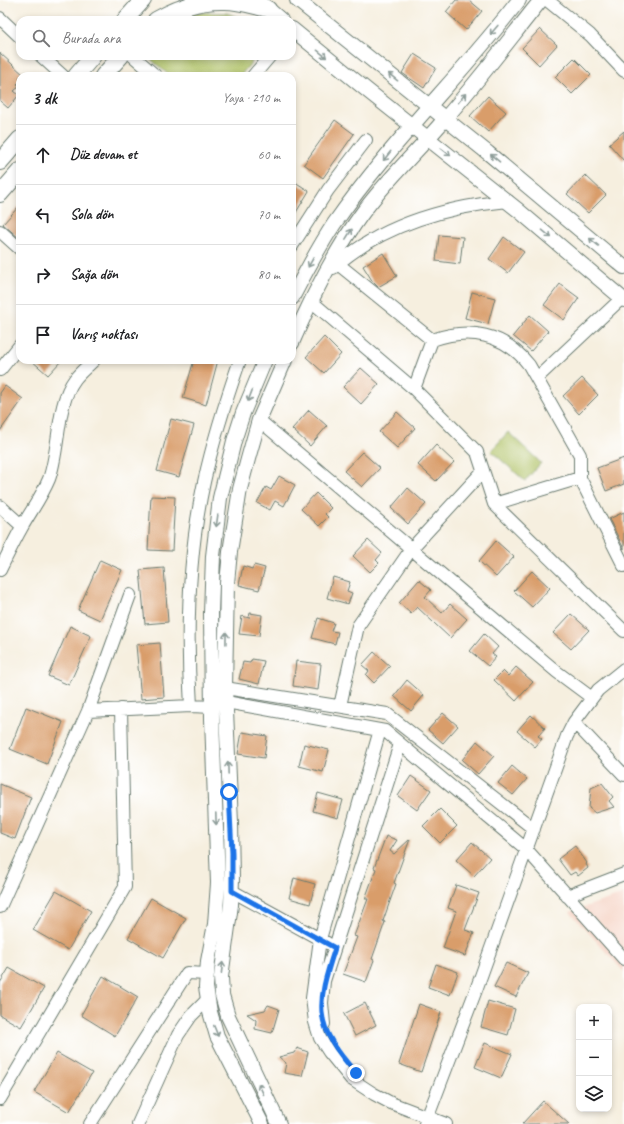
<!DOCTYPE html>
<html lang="tr">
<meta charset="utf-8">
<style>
body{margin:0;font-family:Caveat,sans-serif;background:#f6f6f6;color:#202124}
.controls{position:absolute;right:12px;bottom:12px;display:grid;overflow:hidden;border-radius:8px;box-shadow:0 2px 6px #0003}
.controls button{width:36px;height:36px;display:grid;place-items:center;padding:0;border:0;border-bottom:1px solid #e0e0e0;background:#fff;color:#202124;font:20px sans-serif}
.stop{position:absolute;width:12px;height:12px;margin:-9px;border:3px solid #1a73e8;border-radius:50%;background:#fff}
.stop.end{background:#1a73e8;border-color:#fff;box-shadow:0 1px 4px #0008}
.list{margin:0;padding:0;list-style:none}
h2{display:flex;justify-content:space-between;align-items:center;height:52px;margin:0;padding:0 16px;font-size:17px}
h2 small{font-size:13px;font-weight:400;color:#757577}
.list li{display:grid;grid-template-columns:26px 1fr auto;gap:12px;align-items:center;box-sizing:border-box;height:60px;padding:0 16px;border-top:1px solid #e0e0e0}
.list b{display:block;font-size:15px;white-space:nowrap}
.list em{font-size:13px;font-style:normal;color:#757577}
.icon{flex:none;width:22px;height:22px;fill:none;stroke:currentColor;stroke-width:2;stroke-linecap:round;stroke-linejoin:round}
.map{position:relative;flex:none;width:624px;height:1124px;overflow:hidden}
.search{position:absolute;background:#fff;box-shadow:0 2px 6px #0003;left:16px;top:16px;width:280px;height:44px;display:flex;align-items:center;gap:10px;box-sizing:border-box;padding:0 14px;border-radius:12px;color:#757577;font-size:15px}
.panel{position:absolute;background:#fff;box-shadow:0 2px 6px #0003;left:16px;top:72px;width:280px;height:292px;border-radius:12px}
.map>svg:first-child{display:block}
.built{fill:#f5d2c2}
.green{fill:#afc164;stroke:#677f4c}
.building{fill:#d99d6b}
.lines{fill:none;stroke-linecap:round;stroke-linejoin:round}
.minor-casing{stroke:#6a7b70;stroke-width:14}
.tertiary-casing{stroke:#6a7b70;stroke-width:16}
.secondary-casing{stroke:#6a7b70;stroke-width:18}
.minor{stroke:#fff;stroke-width:12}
.tertiary{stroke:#fff;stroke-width:14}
.secondary{stroke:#fff;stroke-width:16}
.oneway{stroke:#8f9e9a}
.route{stroke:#1a73e8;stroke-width:5}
</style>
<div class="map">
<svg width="624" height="1124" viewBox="0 0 624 1124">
<rect width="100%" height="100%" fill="#fff"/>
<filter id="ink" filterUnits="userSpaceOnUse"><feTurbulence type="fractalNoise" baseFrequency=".025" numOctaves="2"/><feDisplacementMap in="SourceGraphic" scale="8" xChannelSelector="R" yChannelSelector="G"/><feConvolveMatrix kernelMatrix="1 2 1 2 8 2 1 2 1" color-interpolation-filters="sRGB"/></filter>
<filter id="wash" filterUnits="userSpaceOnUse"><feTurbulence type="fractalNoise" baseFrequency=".012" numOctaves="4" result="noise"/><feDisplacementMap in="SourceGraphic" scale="16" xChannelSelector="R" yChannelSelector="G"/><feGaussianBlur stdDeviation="0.9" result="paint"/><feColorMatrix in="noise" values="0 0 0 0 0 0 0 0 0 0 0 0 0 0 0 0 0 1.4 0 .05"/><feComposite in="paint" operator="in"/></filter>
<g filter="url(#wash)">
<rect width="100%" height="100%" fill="#f6efdf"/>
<path class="built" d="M624 894V972L570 912Z"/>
<path class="green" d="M205 12 227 13 245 20H174L186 14Z
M147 56H257L240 76H170Z
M508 432 541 463 525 481 491 451Z"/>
<g id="blocks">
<path class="building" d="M456 0H469L482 11 466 30 446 12Z
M540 29 557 45 539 65 522 48Z
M0 53 25 76H20V81L17 84 20 86 14 91 19 95 8 108 0 101Z
M414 54 436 68 424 88 402 73Z
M574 58 591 75 572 94 555 77Z
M488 96 506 112 488 132 470 116Z
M335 120 354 134 323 178 304 164Z
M624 131V161L609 144Z
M585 175 606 195 588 213 567 194Z
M292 180 309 191 292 219Z
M20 205V239L3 224Z
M439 235 463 237 460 264 436 261Z
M504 237 524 252 508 273 489 259Z
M383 253 397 276 378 287 373 282 363 266Z
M560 284 579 298 564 320 544 305Z
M472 292 495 298 488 324 465 318Z
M530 315 548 331 531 351 513 336Z
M324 337 341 354 324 373 306 357Z
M31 360H62L48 375Z
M194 360H218L206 405 183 398Z
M361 368 379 384 361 404 343 387Z
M582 378 598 395 579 414 563 396Z
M5 386 23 399 0 431V393Z
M309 410 327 426 310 446 292 429Z
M397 412 415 428 397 448 379 432Z
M171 419 194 425 179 477 157 471Z
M436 445 454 462 436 481 418 465Z
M362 452 380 468 362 487 344 471Z
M624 458V484L606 491 597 468Z
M279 476 295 485 284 506 275 501 270 510 257 503 266 487 271 490Z
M408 488 426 504 408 524 391 508Z
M316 493 331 508 325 514 328 517 319 526 301 509Z
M151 496 175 497 172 551 148 550Z
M624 512V549L609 519Z
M368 540 382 553 376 560 379 563 370 572 353 556Z
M496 541 514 557 496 577 479 561Z
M100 560 122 570 100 620 78 610Z
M254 565 265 568 259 590 239 585 243 566 252 569Z
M164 568 168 622 145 624 140 570Z
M532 571 550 588 532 607 514 591Z
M333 577 350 582 347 591 352 593 348 604 327 598Z
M419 580 431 590 425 597 442 613 450 604 467 619 450 638 417 607 411 614 399 603Z
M250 613 262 615 259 636 239 634 242 616 249 618Z
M571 614 589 630 571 649 553 633Z
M318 618 334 623 331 631 338 632 335 644 312 638Z
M70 626 91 636 69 685 48 676Z
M484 634 498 647 492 654 496 657 488 666 470 651Z
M160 643 164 697 141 699 136 645Z
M374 652 390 666 374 683 366 675 369 671 362 665Z
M252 659 264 661 259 684 239 679 243 662 250 663Z
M296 661 321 664 318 690 293 686Z
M516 667 533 682 516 701 494 680 503 671 508 676Z
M407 680 424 695 411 711 394 696Z
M26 707 63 722 47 764 10 749Z
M443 713 458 726 443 743 428 730Z
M531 715 545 728 538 736 542 739 535 747 517 731Z
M242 732 267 736 264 758 238 754Z
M477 741 494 756 478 774 462 760Z
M304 744 329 750 323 772 299 766Z
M512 766 527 779 513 795 498 783Z
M411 776 431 790 417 810 398 796Z
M602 783 613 797 609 801 614 807 595 813 589 808 591 788Z
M0 784 31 797 15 839 0 833Z
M318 793 343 800 338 818 313 811Z
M440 809 457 826 440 843 423 826Z
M386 836 397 840 390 851 394 854 410 839 394 883 396 884 383 921 385 922 372 959 374 960 366 982 343 974 357 937 354 936 368 899H365L376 869 374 868Z
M472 842 490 858 474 876 456 860Z
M575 846 587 863 586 864 588 868 578 876 575 872 570 875 558 859Z
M294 878 315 884 310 904 289 898Z
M456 885 479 893 465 930 474 933 465 956 443 948 456 911 448 908Z
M56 891 91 911 68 950 33 930Z
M151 898 186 918 163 958 128 938Z
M506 963 528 973 516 997 494 987Z
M436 964 458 972 450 995 428 987Z
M9 968 44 988 21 1027 0 1015V983Z
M103 976 138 997 115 1036 81 1015Z
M488 1001 515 1009 508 1035 481 1027Z
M365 1003 376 1025 355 1036 344 1014Z
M419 1004 441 1012 421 1072 399 1064Z
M268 1005 279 1009 272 1033 255 1029 256 1020 247 1014 265 1010Z
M485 1043 512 1054 501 1078 475 1067Z
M297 1048 308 1052 302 1076 284 1073 286 1063 279 1057 294 1053Z
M57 1053 92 1073 69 1112 34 1092Z
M543 1101 569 1124H522Z"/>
</g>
</g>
<g filter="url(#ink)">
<use href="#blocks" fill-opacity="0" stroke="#6a7b70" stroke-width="1"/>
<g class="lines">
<defs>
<path id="minor" d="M547 0 590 35 624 71
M0 18 20 37
M41 56 63 76
M133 56 156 76
M253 76 270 56
M0 231 20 249
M292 246 328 190 366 140
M338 264 432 340C469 327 504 333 529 365L580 455V478L494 504
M333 268C381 225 444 207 508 201
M311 301 414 389 477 452 494 504 624 631
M0 370 20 345
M537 378 622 298
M414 389 432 340
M259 420 557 672 592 698
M580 478 624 566
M0 506 22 526
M0 570C7 556 14 541 22 527 31 511 42 496 49 479 60 449 56 404 75 379 80 372 88 366 94 360
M225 688 387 714 534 829
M226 702 385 731 526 849 624 959
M191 706 212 707
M340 706 358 626 412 548 483 471
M88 711 191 706C186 631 188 556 204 482 213 441 226 400 240 360
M574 722 624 775
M380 730 320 939 312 998 315 1022 320 1038 329 1052 351 1079 374 1094 391 1103 446 1124
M232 891 327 943
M567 896 624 874
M0 907 88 711 130 595
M324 1024 322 1003 324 981 400 744
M0 1099 125 887 121 709
M90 1124 187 973 207 974
M138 1124 178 1035 191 1016 207 1000
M425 1124 476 990 567 736 574 722 598 690 624 669"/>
<path id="tertiary" d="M297 0 488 153 624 267
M260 2 281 20
M292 29 368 91 518 210 624 300
M292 298C305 273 318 248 334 224 389 144 460 77 519 0
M292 343C311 299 333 254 361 215 385 181 417 152 444 120 478 81 509 40 541 0
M262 1124 217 1036 210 1012 206 987 208 961 215 924 218 883 212 719 211 613 213 556 220 498 234 441 243 413 265 360
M279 1124 228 1016 222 995 221 977 231 905 232 879 231 823 225 688 227 583 230 552 240 489 248 459 259 420 285 360"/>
<path id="secondary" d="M125 20 143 0
M156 20C177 8 201 0 225 1 239 1 254 6 268 9
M76 76 93 56
M103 76 121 56
M0 162 20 139
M0 194 20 171"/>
</defs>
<use href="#minor" class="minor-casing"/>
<use href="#tertiary" class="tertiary-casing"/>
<use href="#secondary" class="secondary-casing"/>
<use href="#minor" class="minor"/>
<use href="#tertiary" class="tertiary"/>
<use href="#secondary" class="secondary"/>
</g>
<defs><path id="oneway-shaft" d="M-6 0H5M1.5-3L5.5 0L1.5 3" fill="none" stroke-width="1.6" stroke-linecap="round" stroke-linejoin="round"/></defs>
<g class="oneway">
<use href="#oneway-shaft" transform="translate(494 30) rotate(130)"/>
<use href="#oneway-shaft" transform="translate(322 54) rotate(39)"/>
<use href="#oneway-shaft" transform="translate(393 77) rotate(-141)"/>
<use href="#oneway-shaft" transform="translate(462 98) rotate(-51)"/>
<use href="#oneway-shaft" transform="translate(446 152) rotate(38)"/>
<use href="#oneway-shaft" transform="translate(387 156) rotate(129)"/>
<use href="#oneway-shaft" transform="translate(495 158) rotate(-140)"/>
<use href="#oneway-shaft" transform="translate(349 234) rotate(-58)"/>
<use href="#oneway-shaft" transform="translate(547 234) rotate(40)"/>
<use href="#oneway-shaft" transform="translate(594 242) rotate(-140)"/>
<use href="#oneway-shaft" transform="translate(311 262) rotate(119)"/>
<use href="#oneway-shaft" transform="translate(250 396) rotate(111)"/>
<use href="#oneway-shaft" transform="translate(217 521) rotate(98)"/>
<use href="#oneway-shaft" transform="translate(226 638) rotate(-89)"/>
<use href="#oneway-shaft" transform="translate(228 768) rotate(-92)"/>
<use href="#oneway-shaft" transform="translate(216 819) rotate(88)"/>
<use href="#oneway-shaft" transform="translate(222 968) rotate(-83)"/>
<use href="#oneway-shaft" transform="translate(216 1031) rotate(68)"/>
<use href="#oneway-shaft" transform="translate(261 1089) rotate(-115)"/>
</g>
</g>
<g class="lines" filter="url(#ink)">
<path class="route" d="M229 792 232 853V891L335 948C316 1006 313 1025 356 1073"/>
</g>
</svg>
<div class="controls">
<button>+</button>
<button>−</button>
<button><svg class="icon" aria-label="layers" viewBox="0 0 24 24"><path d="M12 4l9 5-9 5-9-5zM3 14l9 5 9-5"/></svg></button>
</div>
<div class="stop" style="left:229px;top:792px"></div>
<div class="stop end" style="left:356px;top:1073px"></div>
<div class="search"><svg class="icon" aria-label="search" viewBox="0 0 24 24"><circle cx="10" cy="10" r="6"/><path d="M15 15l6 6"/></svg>Burada ara</div>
<section class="panel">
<h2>3 dk<small>Yaya · 210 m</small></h2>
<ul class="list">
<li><svg class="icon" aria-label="ahead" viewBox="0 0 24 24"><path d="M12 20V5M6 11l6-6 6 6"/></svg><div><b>Düz devam et</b></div><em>60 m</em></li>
<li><svg class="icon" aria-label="left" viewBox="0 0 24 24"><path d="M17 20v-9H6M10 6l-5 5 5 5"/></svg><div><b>Sola dön</b></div><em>70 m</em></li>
<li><svg class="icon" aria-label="right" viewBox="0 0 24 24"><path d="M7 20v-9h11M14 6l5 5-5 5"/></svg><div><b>Sağa dön</b></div><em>80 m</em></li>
<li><svg class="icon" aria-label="arrive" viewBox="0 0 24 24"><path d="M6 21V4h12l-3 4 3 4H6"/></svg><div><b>Varış noktası</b></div></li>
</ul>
</section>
</div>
